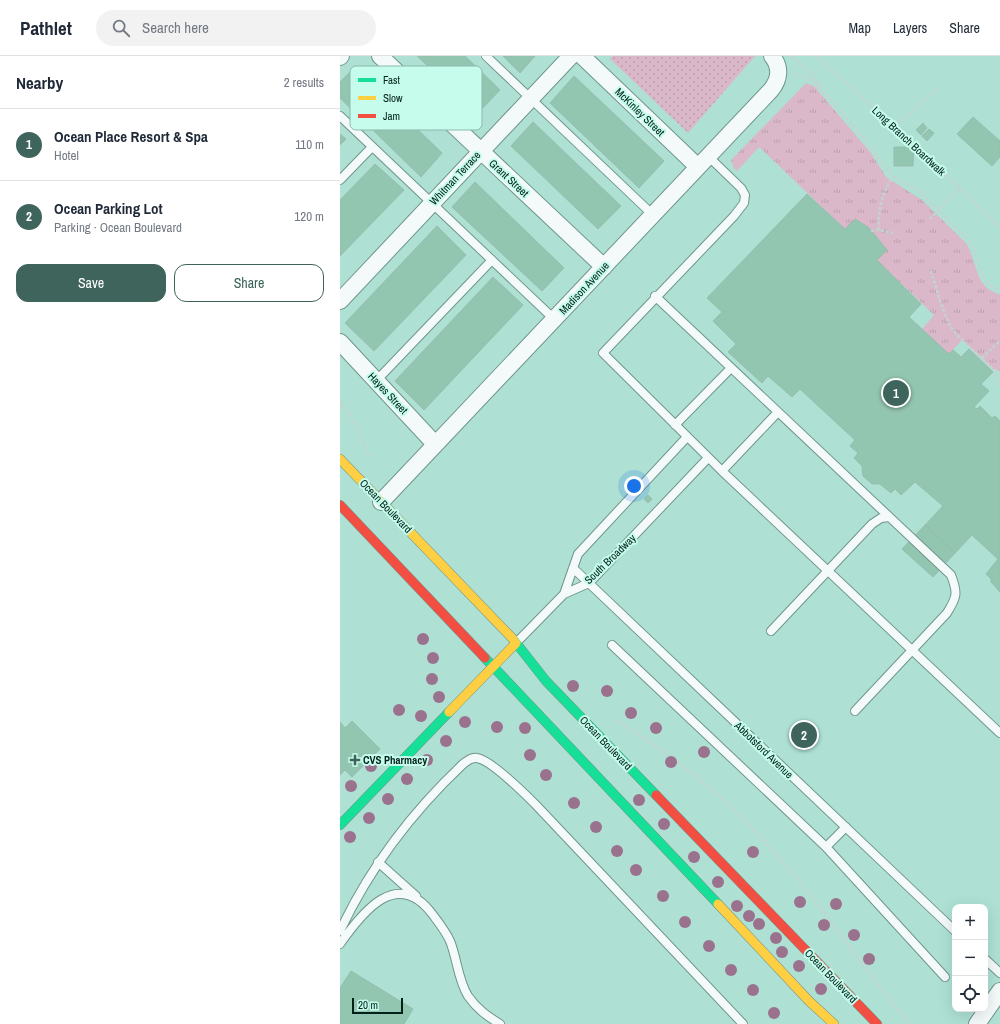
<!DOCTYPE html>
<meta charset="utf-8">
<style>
body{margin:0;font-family:"Archivo Narrow",sans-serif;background:#f2f2f3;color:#1f2937}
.controls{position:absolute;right:12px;bottom:12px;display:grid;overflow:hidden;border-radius:8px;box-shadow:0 4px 16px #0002}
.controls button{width:36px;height:36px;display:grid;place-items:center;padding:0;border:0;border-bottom:1px solid #e0e1e3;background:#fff;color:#1f2937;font:20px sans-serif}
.scale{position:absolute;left:12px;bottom:10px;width:51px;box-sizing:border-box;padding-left:4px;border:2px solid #02211a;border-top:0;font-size:11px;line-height:14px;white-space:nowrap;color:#02211a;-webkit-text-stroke:3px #c6fcec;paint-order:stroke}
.you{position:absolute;left:294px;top:430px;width:14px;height:14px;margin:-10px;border:3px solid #fff;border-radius:50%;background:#1a73e8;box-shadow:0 0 0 6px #1a73e833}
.badge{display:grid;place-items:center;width:26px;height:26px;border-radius:50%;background:#3e645b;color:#fff;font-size:13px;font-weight:700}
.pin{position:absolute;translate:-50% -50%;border:2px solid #fff;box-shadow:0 1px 4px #0006}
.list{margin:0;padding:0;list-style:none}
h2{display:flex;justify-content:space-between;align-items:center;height:52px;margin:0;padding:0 16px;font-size:17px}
h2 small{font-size:13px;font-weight:400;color:#747a83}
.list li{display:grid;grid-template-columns:26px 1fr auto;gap:12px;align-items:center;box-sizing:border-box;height:72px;padding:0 16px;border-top:1px solid #e0e1e3}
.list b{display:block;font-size:15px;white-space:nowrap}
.list p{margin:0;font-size:13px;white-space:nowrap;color:#747a83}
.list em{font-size:13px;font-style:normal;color:#747a83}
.actions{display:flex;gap:8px;padding:12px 16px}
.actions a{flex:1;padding:9px 0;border:1px solid #3e645b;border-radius:12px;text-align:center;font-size:14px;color:#3e645b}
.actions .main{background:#3e645b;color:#fff}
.icon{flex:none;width:22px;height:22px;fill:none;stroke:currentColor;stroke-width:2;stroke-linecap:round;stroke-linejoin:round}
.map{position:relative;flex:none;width:660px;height:968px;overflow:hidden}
header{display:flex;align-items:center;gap:24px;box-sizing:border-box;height:56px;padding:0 20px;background:#fff;border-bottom:1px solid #e0e1e3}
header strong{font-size:19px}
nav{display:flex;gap:22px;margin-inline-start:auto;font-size:14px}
.search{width:280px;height:36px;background:#f2f2f3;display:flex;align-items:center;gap:10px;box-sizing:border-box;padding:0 14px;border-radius:22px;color:#747a83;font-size:15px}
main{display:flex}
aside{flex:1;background:#fff}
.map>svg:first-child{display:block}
.grass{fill:url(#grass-tufts)}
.park{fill:url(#park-dots)}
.building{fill:#93c6b1;stroke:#97bcad}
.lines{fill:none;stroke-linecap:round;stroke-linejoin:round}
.lane-casing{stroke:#70958c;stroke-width:10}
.street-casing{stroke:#70958c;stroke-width:18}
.fast-casing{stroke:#70958c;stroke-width:10}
.slow-casing{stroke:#70958c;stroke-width:10}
.jam-casing{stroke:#70958c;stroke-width:10}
.path{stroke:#c3d4d0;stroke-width:2.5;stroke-dasharray:3 2;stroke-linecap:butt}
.lane{stroke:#f3faf9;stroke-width:8}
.street{stroke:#f3faf9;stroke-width:16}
.fast{stroke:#16e098;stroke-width:9}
.slow{stroke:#ffcf43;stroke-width:9}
.jam{stroke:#f24e42;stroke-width:9}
.tree{fill:#9b728d}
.poi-dot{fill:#3e645b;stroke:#c6fcec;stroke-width:1.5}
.labels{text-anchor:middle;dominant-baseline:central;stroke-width:4;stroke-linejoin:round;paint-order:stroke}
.street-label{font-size:11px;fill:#02211a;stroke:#c6fcec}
.poi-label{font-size:11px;font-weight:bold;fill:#02211a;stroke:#c6fcec;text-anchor:start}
.key{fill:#c6fcec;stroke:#8bbaad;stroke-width:1}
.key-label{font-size:11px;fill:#02211a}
</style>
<header>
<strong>Pathlet</strong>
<div class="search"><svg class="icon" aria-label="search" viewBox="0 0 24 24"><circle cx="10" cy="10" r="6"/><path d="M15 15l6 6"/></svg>Search here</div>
<nav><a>Map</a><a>Layers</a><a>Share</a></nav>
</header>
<main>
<aside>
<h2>Nearby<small>2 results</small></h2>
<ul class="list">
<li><span class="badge">1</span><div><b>Ocean Place Resort &amp; Spa</b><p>Hotel</p></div><em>110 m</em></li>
<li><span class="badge">2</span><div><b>Ocean Parking Lot</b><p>Parking · Ocean Boulevard</p></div><em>120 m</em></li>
</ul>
<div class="actions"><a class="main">Save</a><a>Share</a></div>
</aside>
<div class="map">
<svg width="660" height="968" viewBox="0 0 660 968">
<defs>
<pattern id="grass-tufts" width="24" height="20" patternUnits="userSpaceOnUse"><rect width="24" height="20" fill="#dbb8c9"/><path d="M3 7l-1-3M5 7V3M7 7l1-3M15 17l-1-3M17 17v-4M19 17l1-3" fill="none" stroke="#ba9eac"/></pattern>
<pattern id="park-dots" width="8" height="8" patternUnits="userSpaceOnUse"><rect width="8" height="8" fill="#dbb8c9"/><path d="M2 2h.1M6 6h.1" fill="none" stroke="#ba9eac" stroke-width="1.8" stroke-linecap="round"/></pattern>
</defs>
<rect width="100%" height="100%" fill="#aee1d4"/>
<path class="grass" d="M466 27 474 30 531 97 546 121 582 144 626 187C638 206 634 232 660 238V316L656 313 654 314 622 284 609 298 582 273 594 259 537 204 541 189 528 171 505 173 419 91 397 115 394 112 391 104Z"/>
<path class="park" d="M273 0H415L348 77 270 3Z"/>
<path class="building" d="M77 0H125L160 34 138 57Z
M163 0H195L180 17Z
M14 12 102 97 81 121 0 42V26Z
M234 20 324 105 299 132 210 47Z
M633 61 660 85V101L652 110 617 78Z
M193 66 281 150 258 173 171 90Z
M583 67 587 72 581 79 576 74Z
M589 73 594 77 587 85 582 80Z
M0 78 6 83 0 89Z
M554 91H574L573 110H554Z
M35 108 64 134 0 200V144Z
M135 126 224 212 202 235 112 151Z
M467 138 505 173 515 163 528 171 535 179 547 194 537 204 581 248 569 261 609 298 613 294 621 301 629 293 653 316 641 328 649 335 634 351 637 353 640 350 652 362 655 360 660 365V536L651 526V523L646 518 658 503 632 479 615 497 585 469 603 450 575 426 561 439 555 433 551 437 540 428H532L523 420 522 410 514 402 518 397 510 390 515 384 460 333 452 341 428 320 422 327 388 296 396 288 373 265 382 256 367 242Z
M97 170 126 199 34 295 5 267Z
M153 221 183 249 84 354 55 325Z
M308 439 312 443 308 447 304 443Z
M585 469 615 497 593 521 562 493Z
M12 665 40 693 12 721 5 714 0 719V666L5 672Z
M11 915 73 953 64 968H0V932Z"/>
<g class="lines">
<defs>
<path id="lane" d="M146 0 313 159
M0 60 214 263
M369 101 401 132 405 139 404 147 394 160 263 297 382 415 660 677
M0 124 32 91
M315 240 611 519C618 537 617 541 607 557L515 655
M36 325 152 204
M335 369 391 312
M382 415 438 356
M233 512 615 875
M224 538 238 498 347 381
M431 575 532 468 541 462 549 461
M177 586 224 538 249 527 368 402
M272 589 486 791 605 921
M486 791 506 771
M38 806 76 840
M0 875C30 811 71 757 123 708 127 705 131 701 137 702 151 704 185 738 196 749L403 968
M0 888C23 855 58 811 93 859 99 867 106 876 110 885 117 902 118 924 128 940 137 953 147 960 160 968
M645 903 660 917"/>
<path id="street" d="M40 0 264 211
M242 0 358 111
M0 1 1 0
M0 245 231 0
M0 286 95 388
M41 446 431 34C440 23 441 11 432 0
M637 968 660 935"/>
<path id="fast" d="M173 583 206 625 316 739
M145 602 378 848
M0 769 109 656"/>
<path id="slow" d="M0 403 173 583
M109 656 176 587
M378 848 469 945 494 968"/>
<path id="jam" d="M0 449 145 602
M316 739 537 968"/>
</defs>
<use href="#lane" class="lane-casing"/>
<use href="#street" class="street-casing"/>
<use href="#fast" class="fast-casing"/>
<use href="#slow" class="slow-casing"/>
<use href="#jam" class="jam-casing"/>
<path class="path" d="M452 0 473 20 481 32
M476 0 575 89 660 172
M454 17 472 25 478 30 524 82 547 114 553 120 580 136 628 183C641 201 636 227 660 234
M555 71 600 30
M590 163 619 132
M539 174C538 153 542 138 553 120
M531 175 539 174 553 177
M591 215 601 248 610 270 617 279 654 314 660 330
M642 302 660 285
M0 345 18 372 29 401
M276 664C295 676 314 688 332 702 377 734 418 777 454 819 495 867 529 920 570 968"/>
<use href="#lane" class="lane"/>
<use href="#street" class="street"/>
<use href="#fast" class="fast"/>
<use href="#slow" class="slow"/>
<use href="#jam" class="jam"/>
</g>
<g class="tree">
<circle cx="83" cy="583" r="6"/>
<circle cx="93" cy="602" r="6"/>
<circle cx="92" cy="623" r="6"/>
<circle cx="233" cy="630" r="6"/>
<circle cx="267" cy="635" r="6"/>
<circle cx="99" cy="641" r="6"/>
<circle cx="59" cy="654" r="6"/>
<circle cx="291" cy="657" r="6"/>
<circle cx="81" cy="660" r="6"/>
<circle cx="125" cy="666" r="6"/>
<circle cx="157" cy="671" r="6"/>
<circle cx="185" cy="672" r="6"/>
<circle cx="316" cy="672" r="6"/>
<circle cx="106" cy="685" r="6"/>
<circle cx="364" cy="696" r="6"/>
<circle cx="190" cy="699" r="6"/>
<circle cx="87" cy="704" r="6"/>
<circle cx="331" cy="706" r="6"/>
<circle cx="31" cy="710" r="6"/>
<circle cx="206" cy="719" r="6"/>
<circle cx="67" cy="723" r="6"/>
<circle cx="11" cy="730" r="6"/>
<circle cx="48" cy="743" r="6"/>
<circle cx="299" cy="744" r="6"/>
<circle cx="234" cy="747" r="6"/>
<circle cx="29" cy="762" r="6"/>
<circle cx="324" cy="768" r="6"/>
<circle cx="256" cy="771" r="6"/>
<circle cx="10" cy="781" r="6"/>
<circle cx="277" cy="795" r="6"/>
<circle cx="413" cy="796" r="6"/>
<circle cx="354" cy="801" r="6"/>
<circle cx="296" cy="814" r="6"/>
<circle cx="378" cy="826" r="6"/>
<circle cx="323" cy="840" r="6"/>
<circle cx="460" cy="846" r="6"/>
<circle cx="496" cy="848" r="6"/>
<circle cx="397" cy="850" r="6"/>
<circle cx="409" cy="860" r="6"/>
<circle cx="345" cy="866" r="6"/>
<circle cx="419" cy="868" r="6"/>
<circle cx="484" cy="869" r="6"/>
<circle cx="514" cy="879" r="6"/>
<circle cx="436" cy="882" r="6"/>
<circle cx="369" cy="890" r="6"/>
<circle cx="442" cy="896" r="6"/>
<circle cx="529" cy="903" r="6"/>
<circle cx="459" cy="910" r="6"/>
<circle cx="391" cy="914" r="6"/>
<circle cx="481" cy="933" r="6"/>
<circle cx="413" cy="934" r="6"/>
<circle cx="434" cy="957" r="6"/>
</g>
<path class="poi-dot" d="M13 698h4v4h4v4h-4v4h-4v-4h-4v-4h4z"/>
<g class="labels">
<g class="street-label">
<text transform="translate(300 56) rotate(44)">McKinley Street</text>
<text transform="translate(569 85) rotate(43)">Long Branch Boardwalk</text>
<text transform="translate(115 122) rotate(-47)">Whitman Terrace</text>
<text transform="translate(169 122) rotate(43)">Grant Street</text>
<text transform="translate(244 232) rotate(-47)">Madison Avenue</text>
<text transform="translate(48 337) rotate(47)">Hayes Street</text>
<text transform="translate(46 450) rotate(46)">Ocean Boulevard</text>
<text transform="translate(270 503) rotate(-44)">South Broadway</text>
<text transform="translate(266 687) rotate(46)">Ocean Boulevard</text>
<text transform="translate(424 694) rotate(44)">Abbotsford Avenue</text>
<text transform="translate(491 920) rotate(46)">Ocean Boulevard</text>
</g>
<g class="poi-label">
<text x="23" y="704">CVS Pharmacy</text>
</g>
</g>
<rect x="10" y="10" width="132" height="64" rx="6" class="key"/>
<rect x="18" y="22" width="18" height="4" fill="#16e098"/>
<rect x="18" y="40" width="18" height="4" fill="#ffcf43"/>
<rect x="18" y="58" width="18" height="4" fill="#f24e42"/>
<g class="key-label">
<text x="43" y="28">Fast</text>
<text x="43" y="46">Slow</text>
<text x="43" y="64">Jam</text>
</g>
</svg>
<div class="controls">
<button>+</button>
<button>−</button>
<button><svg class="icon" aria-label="locate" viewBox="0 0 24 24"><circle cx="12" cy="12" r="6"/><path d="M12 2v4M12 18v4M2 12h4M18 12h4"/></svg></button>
</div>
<div class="scale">20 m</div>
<div class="you"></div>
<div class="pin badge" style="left:556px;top:337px">1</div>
<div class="pin badge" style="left:464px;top:679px">2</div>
</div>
</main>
